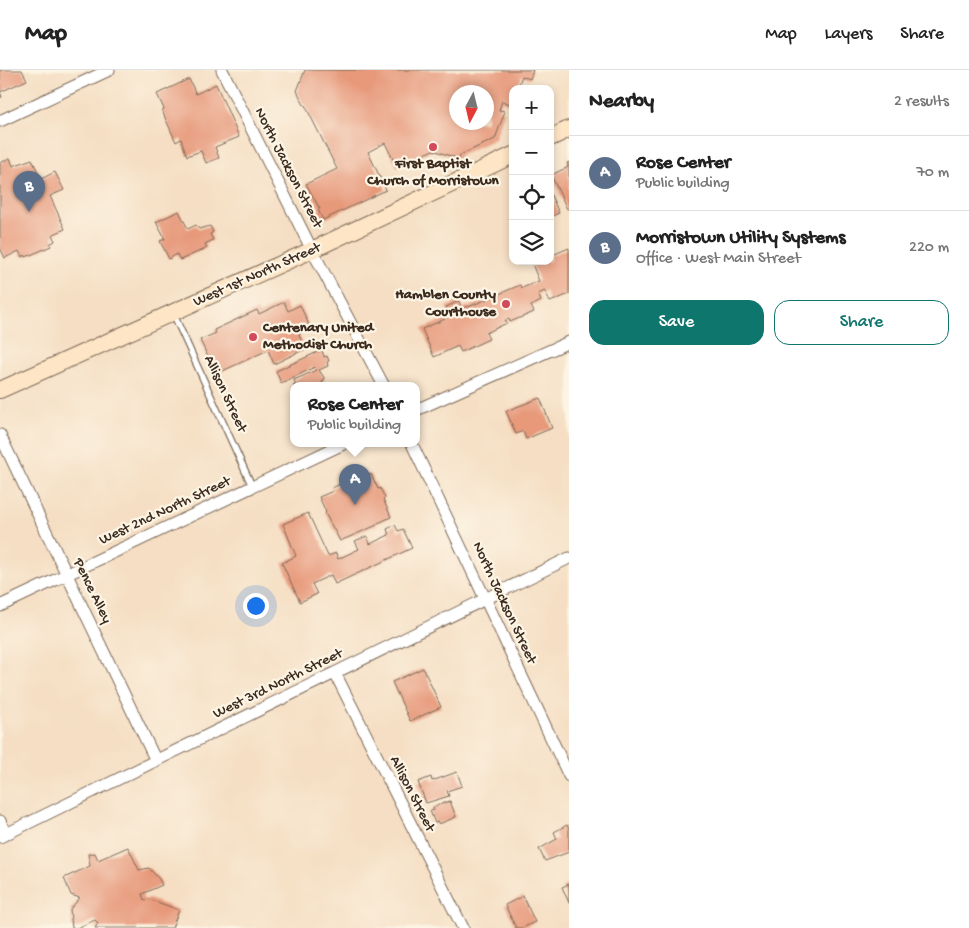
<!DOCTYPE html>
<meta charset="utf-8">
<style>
body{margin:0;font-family:"Gochi Hand",sans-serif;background:#f2f2f2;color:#222}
.controls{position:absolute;right:15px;top:15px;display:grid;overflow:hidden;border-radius:10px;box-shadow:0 2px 8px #0003}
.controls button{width:45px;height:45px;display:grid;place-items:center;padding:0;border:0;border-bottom:1px solid #e0e0e0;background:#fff;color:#222;font:25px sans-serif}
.compass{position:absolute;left:449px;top:15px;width:45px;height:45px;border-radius:50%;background:#fff;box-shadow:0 2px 8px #0003;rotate:187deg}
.you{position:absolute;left:255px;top:535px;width:18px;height:18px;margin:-12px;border:4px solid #fff;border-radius:50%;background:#1a73e8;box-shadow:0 0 0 8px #1a73e833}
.badge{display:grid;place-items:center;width:32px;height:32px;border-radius:50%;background:#0f766e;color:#fff;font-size:16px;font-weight:700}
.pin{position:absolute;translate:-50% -41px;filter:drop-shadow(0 1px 2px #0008)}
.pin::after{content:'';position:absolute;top:26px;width:18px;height:15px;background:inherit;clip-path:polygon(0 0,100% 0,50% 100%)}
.popup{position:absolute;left:290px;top:312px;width:130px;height:65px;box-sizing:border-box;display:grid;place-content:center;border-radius:10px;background:#fff;filter:drop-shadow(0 1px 4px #0005);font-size:16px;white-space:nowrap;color:#767676}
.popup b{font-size:19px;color:#222}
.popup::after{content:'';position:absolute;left:50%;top:100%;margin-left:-10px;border:10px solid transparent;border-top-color:#fff}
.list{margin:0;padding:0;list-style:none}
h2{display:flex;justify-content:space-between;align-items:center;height:65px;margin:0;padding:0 20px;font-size:21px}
h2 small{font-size:16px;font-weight:400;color:#767676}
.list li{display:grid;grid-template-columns:32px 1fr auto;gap:15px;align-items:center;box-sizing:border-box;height:75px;padding:0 20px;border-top:1px solid #e0e0e0}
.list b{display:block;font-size:19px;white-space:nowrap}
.list p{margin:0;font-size:16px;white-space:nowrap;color:#767676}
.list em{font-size:16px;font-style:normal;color:#767676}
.actions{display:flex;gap:10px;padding:15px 20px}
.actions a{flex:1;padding:11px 0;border:1px solid #0f766e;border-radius:15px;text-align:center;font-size:18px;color:#0f766e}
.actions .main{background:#0f766e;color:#fff}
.icon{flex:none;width:28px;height:28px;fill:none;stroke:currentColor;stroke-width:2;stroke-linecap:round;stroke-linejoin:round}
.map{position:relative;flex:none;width:569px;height:858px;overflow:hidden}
header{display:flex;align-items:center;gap:30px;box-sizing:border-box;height:70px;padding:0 25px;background:#fff;border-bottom:1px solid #e0e0e0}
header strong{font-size:24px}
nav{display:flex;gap:28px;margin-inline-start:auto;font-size:18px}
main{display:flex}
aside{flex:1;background:#fff}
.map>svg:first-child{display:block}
.building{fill:#e7997a;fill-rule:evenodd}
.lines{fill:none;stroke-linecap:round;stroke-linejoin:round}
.lane-casing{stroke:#7c6958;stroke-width:8}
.street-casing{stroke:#7c6958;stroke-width:13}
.secondary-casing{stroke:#7c6958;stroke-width:18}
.lane{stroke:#fff;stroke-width:5.5}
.street{stroke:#fff;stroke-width:11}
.secondary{stroke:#fde5c5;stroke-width:16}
.poi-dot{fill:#d1495b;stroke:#fcf5e5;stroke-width:2}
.labels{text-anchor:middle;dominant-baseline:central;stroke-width:4.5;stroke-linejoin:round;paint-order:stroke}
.poi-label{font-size:15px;font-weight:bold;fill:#3b2a1e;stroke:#fcf5e5}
.street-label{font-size:15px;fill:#3b2a1e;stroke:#fcf5e5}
</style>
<header>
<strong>Map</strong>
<nav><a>Map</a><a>Layers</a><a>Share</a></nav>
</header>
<main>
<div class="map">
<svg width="569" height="858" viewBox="0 0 569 858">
<rect width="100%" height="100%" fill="#fcf5e5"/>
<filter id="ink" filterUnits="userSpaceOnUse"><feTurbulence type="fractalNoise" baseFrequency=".02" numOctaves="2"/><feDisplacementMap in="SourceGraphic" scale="10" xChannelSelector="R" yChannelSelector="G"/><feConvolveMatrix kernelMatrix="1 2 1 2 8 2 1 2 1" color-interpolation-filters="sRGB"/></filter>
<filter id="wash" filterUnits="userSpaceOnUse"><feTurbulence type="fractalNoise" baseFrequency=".0096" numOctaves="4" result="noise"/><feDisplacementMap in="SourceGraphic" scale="20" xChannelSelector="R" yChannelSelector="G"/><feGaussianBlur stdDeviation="1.12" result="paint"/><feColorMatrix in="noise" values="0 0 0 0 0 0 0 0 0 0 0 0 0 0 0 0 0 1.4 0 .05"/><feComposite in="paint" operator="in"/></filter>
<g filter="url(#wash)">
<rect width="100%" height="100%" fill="#f5dec3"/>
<g id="blocks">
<path class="building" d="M0 0H22L27 10 0 22 2 27 0 28Z
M305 0H533L530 9 522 6 517 19H513L512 35 502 31 499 40 505 41 495 69 460 85 459 89 433 80 397 97 385 73 368 82 386 120 323 150 318 140 320 139 306 114 337 99 305 35H304L297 21ZM457 22H487V52H457Z
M189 9 196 24 216 14 239 67 215 77 219 88 206 93 201 81 187 86 181 69 176 72 162 41 164 39 157 24Z
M10 88 13 96 32 89 41 109 55 102 64 120 50 126 65 159 52 165 55 171 50 174 51 176 26 187 25 185 22 187 19 181 5 188 0 178V93Z
M569 92V138L567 139 551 105 568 97 567 93Z
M550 123 559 143 550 147Z
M179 141 188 159 196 155 199 159 210 156 213 162 210 164 213 170 205 174 207 178 180 190 177 184 169 189 160 171 165 169 156 152Z
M569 178V224L550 232 545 221 538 224 541 231 531 236 534 242 510 252 509 249 505 250 507 253 486 263 489 269 461 282 458 276 434 287 422 259 445 249 444 248 450 245 446 237 459 231 462 239 467 236 468 237 495 226 496 229 500 227 499 224 520 215 522 218 539 211 532 194 539 191H550V186Z
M284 232 288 241 300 235 309 255 299 259 301 263 299 265 305 279 274 294 268 280 216 304 200 270 216 263 214 260 257 240 259 244Z
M322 280 324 287 327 286 329 291 327 292 328 296 319 300 325 309 322 311 324 316H293L296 315 294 310 316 300 315 297 281 313 276 301Z
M540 328 552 358 526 369 523 361 516 364 506 341Z
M371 404 378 419 380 418 385 428 383 429 391 447 376 454 377 455 340 471 325 443 326 442 319 427 333 421 332 418 355 407 357 410Z
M308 443 328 486 336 483 338 489 359 479 355 471 367 466 370 474 389 465 387 459 395 455 398 461 403 459 412 478 335 514 331 505 312 514 317 524 300 532 282 493 296 486 283 454Z
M423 598 441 637 410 651 392 612Z
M457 702 462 716 447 721 449 726 426 733 418 712 431 707 432 711Z
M450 731 456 747 439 754 438 752 435 753 430 741 434 740 433 737Z
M567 755 569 759V782L545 791 539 779 557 769 554 762Z
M128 777 139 800 149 798 159 809 162 815 142 824 144 830 149 829 179 840 172 858H95L98 853 95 850 77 858H72L70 839 80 828 71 825 64 808 90 796 88 784 95 783 98 790Z
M569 814V833L562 817Z
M523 826 535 852 522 858H516L505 835Z"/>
</g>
</g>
<g filter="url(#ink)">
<use href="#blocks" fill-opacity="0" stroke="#7c6958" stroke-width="1"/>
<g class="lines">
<defs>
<path id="lane" d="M173 243 252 416"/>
<path id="street" d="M222 0 312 180 384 316
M0 51 109 0
M416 340 569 272
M0 365 156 691
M412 374 569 706
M0 536 343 374
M335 603 463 858
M0 751 6 764
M0 767 569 488"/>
<path id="secondary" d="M550 68 569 59
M0 320 312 180 513 85"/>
</defs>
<use href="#lane" class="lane-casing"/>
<use href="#street" class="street-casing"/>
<use href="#secondary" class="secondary-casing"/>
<use href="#lane" class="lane"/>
<use href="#street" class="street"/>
<use href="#secondary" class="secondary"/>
</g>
</g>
<g class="poi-dot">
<circle cx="433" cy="77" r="5"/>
<circle cx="506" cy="234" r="5"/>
<circle cx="253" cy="267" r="5"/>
</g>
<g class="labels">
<g class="poi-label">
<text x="433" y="94">First Baptist<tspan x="433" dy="17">Church of Morristown</tspan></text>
<text x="496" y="225" text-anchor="end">Hamblen County<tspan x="496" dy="17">Courthouse</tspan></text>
<text x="263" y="258" text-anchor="start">Centenary United<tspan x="263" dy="17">Methodist Church</tspan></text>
</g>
<g class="street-label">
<text transform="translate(288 98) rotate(63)">North Jackson Street</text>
<text transform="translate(257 205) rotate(-24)">West 1st North Street</text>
<text transform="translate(225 324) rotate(65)">Allison Street</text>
<text transform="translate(165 441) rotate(-25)">West 2nd North Street</text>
<text transform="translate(92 521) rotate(64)">Pence Alley</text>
<text transform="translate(504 533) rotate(65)">North Jackson Street</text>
<text transform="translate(278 614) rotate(-26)">West 3rd North Street</text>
<text transform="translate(412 724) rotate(63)">Allison Street</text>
</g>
</g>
</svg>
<div class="controls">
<button>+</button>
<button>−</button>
<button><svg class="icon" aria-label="locate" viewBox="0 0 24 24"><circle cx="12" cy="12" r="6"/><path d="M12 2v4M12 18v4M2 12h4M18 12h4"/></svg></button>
<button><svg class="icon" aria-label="layers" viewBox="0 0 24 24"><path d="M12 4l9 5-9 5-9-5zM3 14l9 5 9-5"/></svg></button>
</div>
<svg class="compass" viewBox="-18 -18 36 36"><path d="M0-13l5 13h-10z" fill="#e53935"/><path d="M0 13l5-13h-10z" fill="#767676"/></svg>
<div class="you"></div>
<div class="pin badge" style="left:355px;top:435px;background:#5c6f8a">A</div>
<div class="popup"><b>Rose Center</b>Public building</div>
<div class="pin badge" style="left:29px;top:142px;background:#5c6f8a">B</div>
</div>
<aside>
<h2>Nearby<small>2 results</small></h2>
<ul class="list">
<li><span class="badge" style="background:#5c6f8a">A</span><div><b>Rose Center</b><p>Public building</p></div><em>70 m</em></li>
<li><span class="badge" style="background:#5c6f8a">B</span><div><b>Morristown Utility Systems</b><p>Office · West Main Street</p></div><em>220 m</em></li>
</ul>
<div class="actions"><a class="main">Save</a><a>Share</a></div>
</aside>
</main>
